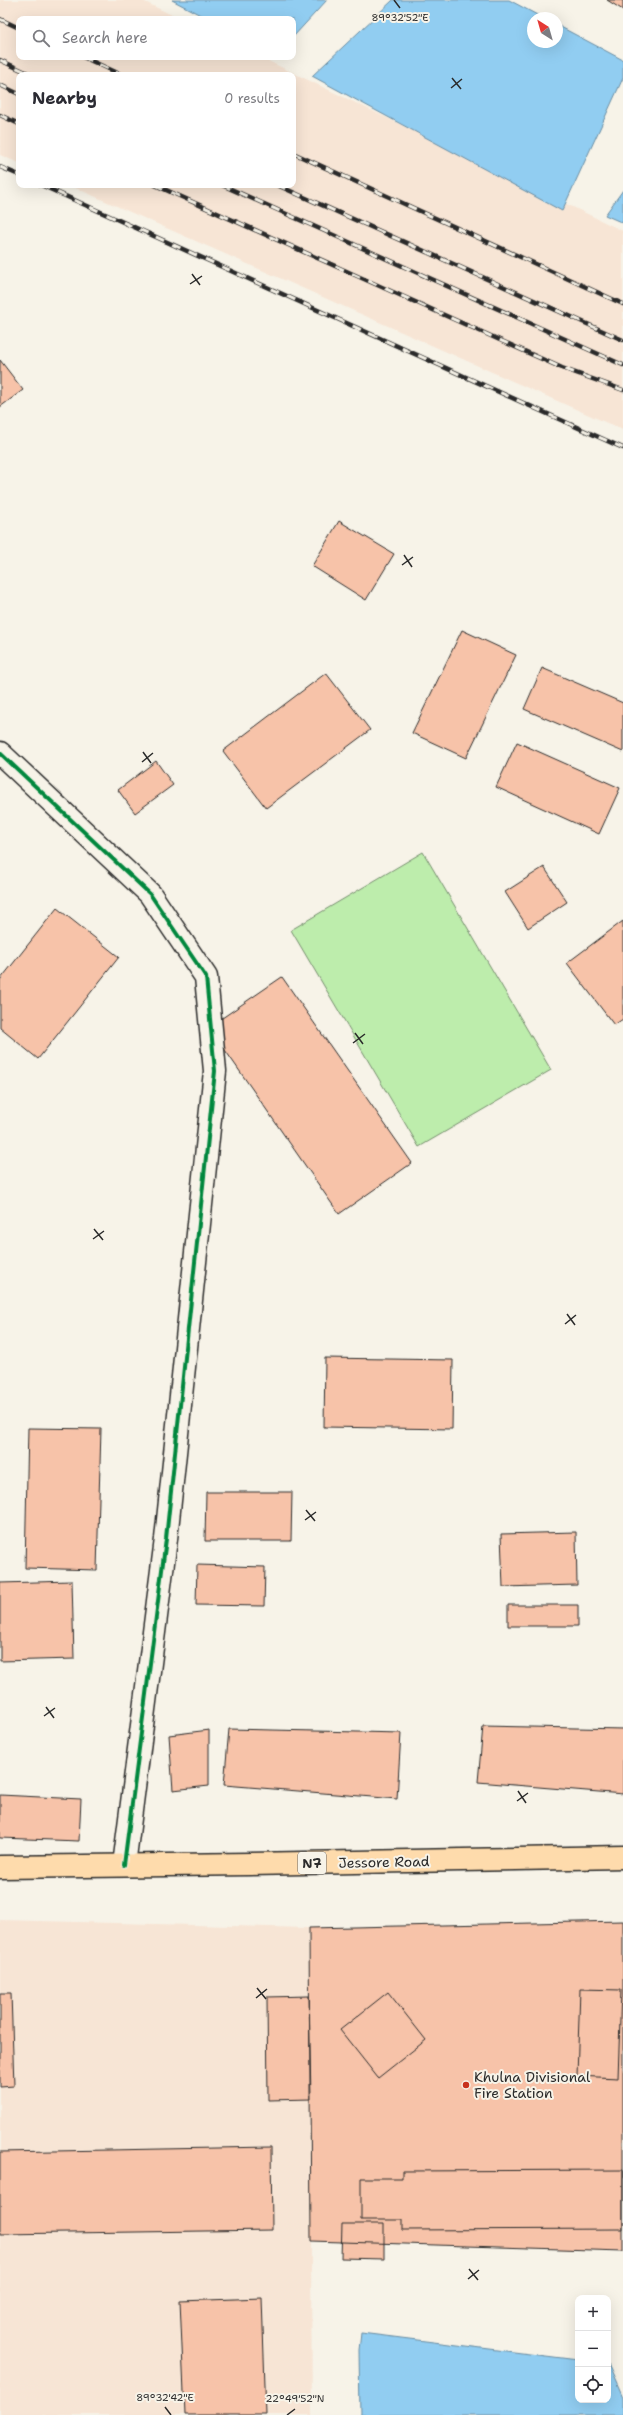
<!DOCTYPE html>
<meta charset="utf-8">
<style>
body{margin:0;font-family:"Shantell Sans",sans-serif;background:#f2f2f3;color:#2b2b33}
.controls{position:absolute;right:12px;bottom:12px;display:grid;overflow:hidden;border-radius:8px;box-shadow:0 4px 16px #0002}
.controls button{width:36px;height:36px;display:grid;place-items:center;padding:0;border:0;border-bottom:1px solid #e1e1e2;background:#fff;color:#2b2b33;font:20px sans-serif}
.compass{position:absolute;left:527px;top:12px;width:36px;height:36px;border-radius:50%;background:#fff;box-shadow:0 4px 16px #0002;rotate:323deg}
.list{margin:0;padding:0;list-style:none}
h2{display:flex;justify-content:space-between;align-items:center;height:52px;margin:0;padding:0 16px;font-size:17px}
h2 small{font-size:13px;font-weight:400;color:#7c7c81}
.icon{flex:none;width:22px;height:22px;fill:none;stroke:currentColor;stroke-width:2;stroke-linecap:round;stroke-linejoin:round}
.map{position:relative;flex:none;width:623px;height:2415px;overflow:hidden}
.search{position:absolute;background:#fff;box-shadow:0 4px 16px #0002;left:16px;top:16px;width:280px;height:44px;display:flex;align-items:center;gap:10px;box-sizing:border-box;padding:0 14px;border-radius:8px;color:#7c7c81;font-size:15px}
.panel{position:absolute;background:#fff;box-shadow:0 4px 16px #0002;left:16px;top:72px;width:280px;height:116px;border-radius:8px}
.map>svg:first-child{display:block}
.built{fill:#f7e5d5}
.green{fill:#bdedac;stroke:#748c6c}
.water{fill:#91cdf1;stroke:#688ca2}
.building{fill:#f7c3a9;stroke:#2b2b2b}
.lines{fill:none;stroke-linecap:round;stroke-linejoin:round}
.minor-casing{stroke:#2b2b2b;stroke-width:25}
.trunk-casing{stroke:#2b2b2b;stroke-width:25}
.minor{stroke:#f7f3e8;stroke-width:22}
.trunk{stroke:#fedbac;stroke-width:22}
.rail-casing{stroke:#2b2b2b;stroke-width:4.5}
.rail{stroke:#f7f3e8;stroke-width:3;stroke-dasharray:9;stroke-linecap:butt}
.cycleway-casing{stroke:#f7f3e8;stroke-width:6}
.cycleway{stroke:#00873e;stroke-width:4}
.ticks{fill:none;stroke:#2b2b2b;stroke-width:1.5}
.poi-dot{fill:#c8321e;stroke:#f7f3e8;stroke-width:1.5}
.labels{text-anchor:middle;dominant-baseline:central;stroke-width:4;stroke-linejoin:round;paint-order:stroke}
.shield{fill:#f7f3e8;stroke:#686764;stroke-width:1}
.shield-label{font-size:13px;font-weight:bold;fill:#2b2b2b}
.street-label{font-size:14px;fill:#2b2b2b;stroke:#f7f3e8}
.poi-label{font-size:14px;fill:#2b2b2b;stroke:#f7f3e8;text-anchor:start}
.ticks-label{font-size:10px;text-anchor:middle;fill:#2b2b2b;stroke:#f7f3e8;stroke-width:4;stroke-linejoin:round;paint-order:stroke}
</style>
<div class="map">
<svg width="623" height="2415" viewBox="0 0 623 2415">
<rect width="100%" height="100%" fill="#f7f3e8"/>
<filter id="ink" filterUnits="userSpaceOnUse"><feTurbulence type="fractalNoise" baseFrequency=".025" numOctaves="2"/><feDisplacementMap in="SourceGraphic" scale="8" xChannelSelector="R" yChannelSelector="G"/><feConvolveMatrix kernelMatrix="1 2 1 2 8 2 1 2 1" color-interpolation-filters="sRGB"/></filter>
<g filter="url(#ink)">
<path class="built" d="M0 0H141L180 19H19V57H260L623 231V430L69 185H293V75H19V163L0 155Z
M0 1920 309 1928 312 2415H0Z"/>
<path class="green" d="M423 852 551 1070 419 1147 291 930Z"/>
<path class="water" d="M172 0H327L293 37V19H208Z
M393 0H509L543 18H533V42H557V25L623 60V78L562 211 312 76Z
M623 190V223L605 215Z
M361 2333 578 2360V2400H608V2363L623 2397V2415H360L359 2351Z"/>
<path class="building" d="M607 0H623V10Z
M0 360 23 390 0 407Z
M339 521 394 554 366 600 312 566Z
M462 630 516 655 466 758 412 733Z
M542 668 623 703V752L524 709Z
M326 673 370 730 266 808 223 751Z
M517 742 620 788 599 834 496 787Z
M156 761 173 785 135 813 118 790Z
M544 867 567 902 528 928 505 892Z
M57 908 119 957 38 1059 0 1028V980Z
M623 921V1019L614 1025 567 963Z
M282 977 412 1163 339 1214 209 1027Z
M325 1358 453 1360 452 1429 324 1427Z
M28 1428 101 1429 97 1570 25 1568Z
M206 1492H292L291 1541H205Z
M576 1532 577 1585 503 1587 501 1534Z
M197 1565 265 1567 264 1606 196 1605Z
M72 1581 74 1659 0 1661V1583Z
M508 1605H578V1626H508Z
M483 1726 623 1729V1794L478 1782Z
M229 1729 401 1733 397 1799 224 1785Z
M209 1730V1786L173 1790 169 1735Z
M0 1795 81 1799 79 1841 0 1838Z
M623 1921V2251L311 2241 309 1928Z
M580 1989 621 1990 618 2078 577 2076Z
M388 1992 426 2040 378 2078 340 2030Z
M0 1993H11L14 2086 0 2087Z
M309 1996 311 2099 268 2100 267 1997Z
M271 2147 272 2230 0 2234V2152Z
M623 2170V2229L402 2230V2220H361V2178H402V2171Z
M342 2224H384V2259L341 2258Z
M262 2298 266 2415H185L180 2301Z"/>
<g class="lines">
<defs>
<path id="minor" d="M0 753 150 894 206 977 215 1071 166 1539 124 1865"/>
<path id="trunk" d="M0 1867 250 1864 623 1857"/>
</defs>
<use href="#minor" class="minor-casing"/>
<use href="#trunk" class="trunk-casing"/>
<use href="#minor" class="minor"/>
<use href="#trunk" class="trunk"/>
<defs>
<path id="rail" d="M0 19 19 28
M83 57 122 75
M0 60 32 75
M0 85 19 94
M0 115 19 124
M293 153 623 304
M0 167 19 175
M41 185 623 448
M155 185 562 368 623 390
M222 185 623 365
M277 185 623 340"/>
</defs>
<use href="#rail" class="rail-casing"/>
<use href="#rail" class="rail"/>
<defs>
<path id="cycleway" d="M0 753 150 894 206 977 215 1071 166 1539 124 1865"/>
</defs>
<use href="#cycleway" class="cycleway-casing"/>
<use href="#cycleway" class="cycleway"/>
</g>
</g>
<path class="ticks" d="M394 0 400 8M452 78 461 89M451 88 462 79M192 274 200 285M190 284 202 276M404 555 412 567M402 565 413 557M143 752 151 763M142 762 153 753M355 1033 363 1044M353 1043 365 1034M94 1229 103 1240M93 1239 104 1231M567 1314 575 1325M565 1324 576 1315M306 1510 315 1521M305 1520 316 1512M46 1707 54 1718M44 1716 55 1708M518 1791 526 1803M517 1801 528 1793M257 1988 266 1999M256 1998 267 1989M469 2269 478 2280M468 2279 479 2270M165 2407 171 2415M287 2415 295 2409"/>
<circle class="poi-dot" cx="466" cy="2085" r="4"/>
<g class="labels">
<rect class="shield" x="298" y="1852" width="28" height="22" rx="3"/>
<g class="shield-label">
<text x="312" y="1863">N7</text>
</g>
<g class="street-label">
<text transform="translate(384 1862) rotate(-1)">Jessore Road</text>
</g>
<g class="poi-label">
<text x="474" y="2077">Khulna Divisional<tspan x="474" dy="16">Fire Station</tspan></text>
</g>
</g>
<g class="ticks-label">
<text x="400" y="21">89°32'52"E</text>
<text x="165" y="2401">89°32'42"E</text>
<text x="295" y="2402">22°49'52"N</text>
</g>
</svg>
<div class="controls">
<button>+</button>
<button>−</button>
<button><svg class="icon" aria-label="locate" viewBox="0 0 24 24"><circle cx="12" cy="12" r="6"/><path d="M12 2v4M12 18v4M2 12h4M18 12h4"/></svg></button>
</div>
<svg class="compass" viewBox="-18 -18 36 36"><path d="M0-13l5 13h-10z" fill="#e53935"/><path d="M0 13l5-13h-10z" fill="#7c7c81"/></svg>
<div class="search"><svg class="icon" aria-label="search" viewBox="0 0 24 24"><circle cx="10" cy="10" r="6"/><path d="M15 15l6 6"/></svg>Search here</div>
<section class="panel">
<h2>Nearby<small>0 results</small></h2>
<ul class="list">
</ul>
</section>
</div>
